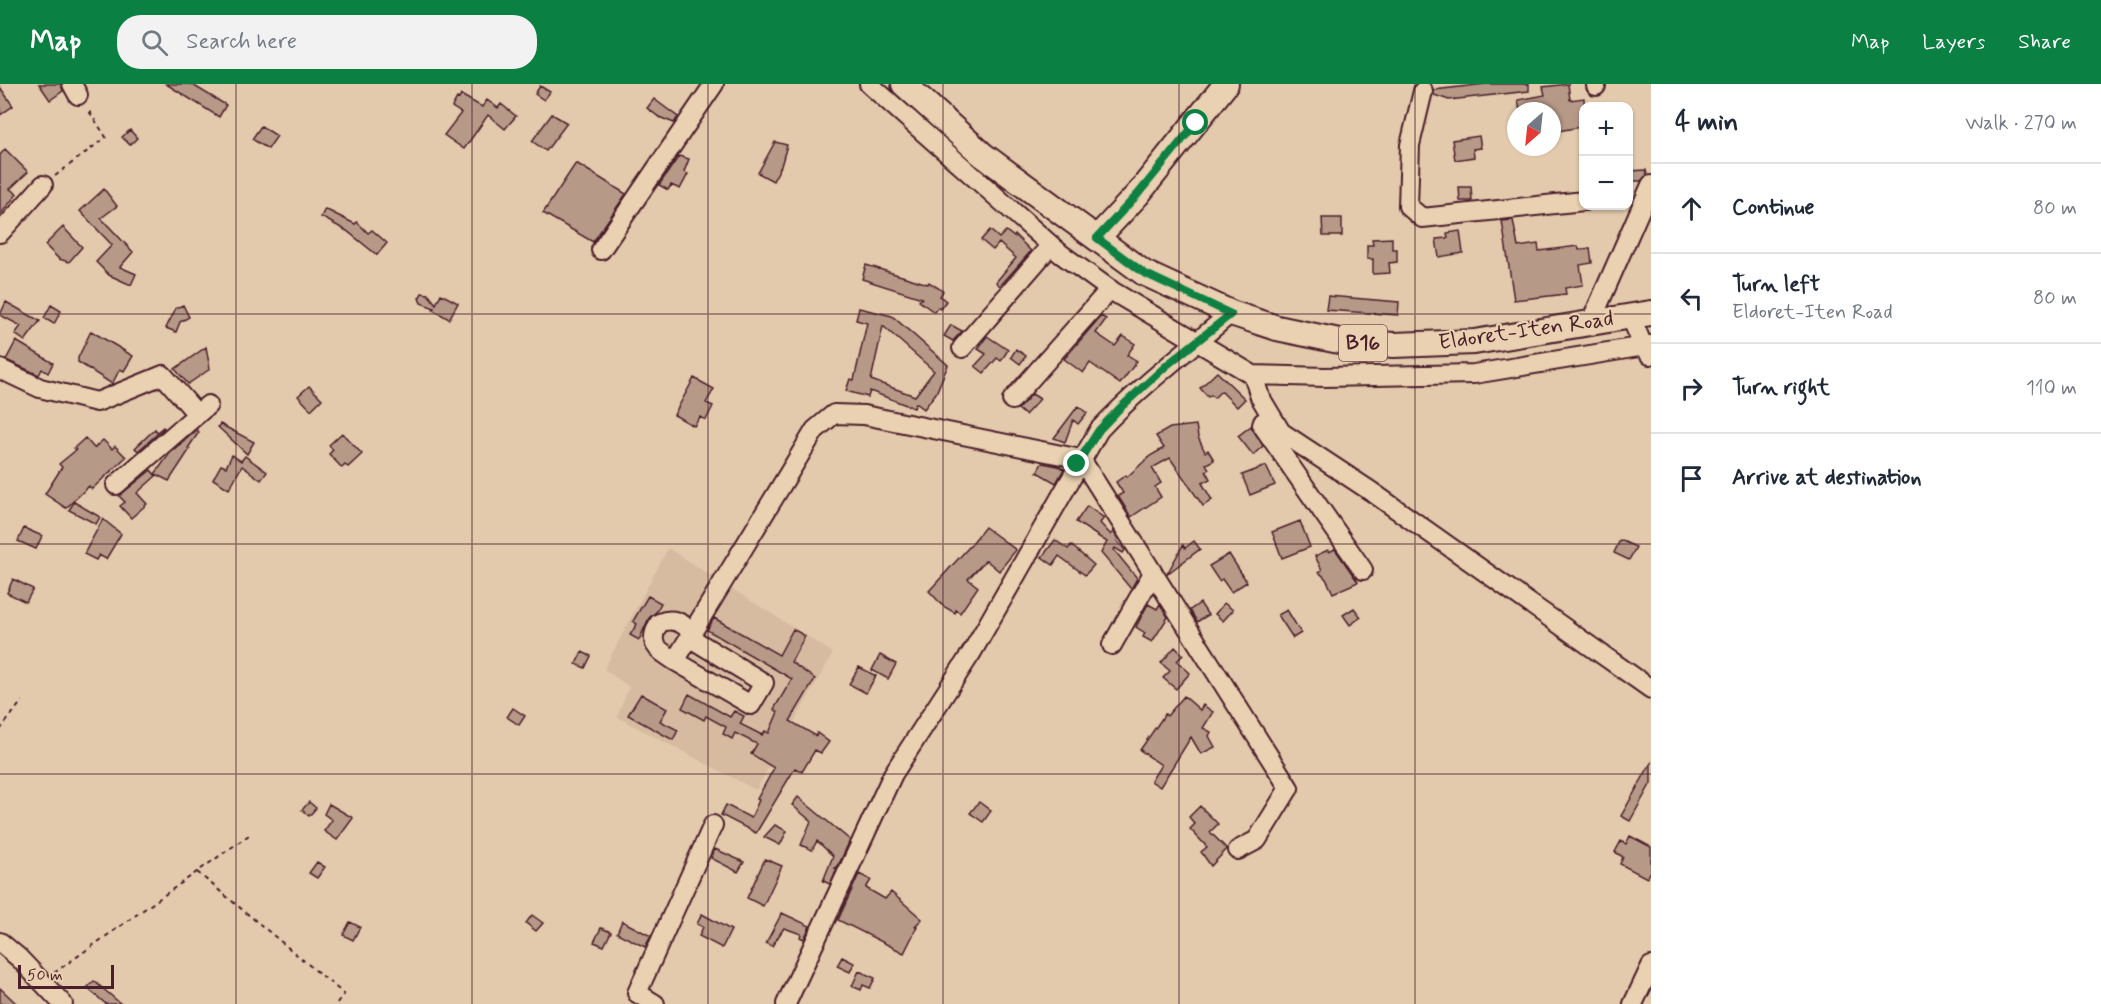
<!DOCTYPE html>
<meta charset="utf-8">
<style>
body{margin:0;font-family:Mynerve,sans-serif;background:#f2f2f3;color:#1f2937}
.controls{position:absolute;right:18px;top:18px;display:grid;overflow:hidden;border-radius:12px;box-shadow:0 2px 4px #0004}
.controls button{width:54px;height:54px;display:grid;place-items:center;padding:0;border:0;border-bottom:2px solid #e0e1e3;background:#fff;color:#1f2937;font:30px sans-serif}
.compass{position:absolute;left:1507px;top:18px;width:54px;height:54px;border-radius:50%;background:#fff;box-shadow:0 2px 4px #0004;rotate:207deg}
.scale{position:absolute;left:18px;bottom:15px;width:96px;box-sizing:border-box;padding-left:6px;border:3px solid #4a1f2b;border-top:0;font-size:16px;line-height:21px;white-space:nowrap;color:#4a1f2b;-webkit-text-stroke:4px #e9d1b1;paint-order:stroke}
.stop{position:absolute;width:18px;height:18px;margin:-14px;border:4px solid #0b8043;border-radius:50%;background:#fff}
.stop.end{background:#0b8043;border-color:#fff;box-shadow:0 2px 6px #0008}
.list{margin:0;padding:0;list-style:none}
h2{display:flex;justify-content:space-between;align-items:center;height:78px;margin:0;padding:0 24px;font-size:26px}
h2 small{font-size:20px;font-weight:400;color:#747a83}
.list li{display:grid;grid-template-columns:39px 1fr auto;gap:18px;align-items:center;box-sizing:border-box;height:90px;padding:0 24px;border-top:2px solid #e0e1e3}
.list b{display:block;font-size:22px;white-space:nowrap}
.list p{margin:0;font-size:20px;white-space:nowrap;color:#747a83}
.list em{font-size:20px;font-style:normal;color:#747a83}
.icon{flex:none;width:33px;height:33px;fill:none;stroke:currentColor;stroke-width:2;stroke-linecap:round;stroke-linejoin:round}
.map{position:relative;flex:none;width:1651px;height:920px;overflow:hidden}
header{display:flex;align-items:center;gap:36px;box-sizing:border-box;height:84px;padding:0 30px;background:#0b8043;color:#fff}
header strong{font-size:28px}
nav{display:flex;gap:33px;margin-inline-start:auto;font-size:21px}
.search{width:420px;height:54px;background:#f2f2f3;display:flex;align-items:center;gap:15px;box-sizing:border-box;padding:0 21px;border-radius:24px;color:#747a83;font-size:22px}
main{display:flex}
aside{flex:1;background:#fff}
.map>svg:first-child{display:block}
.built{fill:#d6bba1}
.building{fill:#b79988;stroke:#4a1f2b;stroke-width:1.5;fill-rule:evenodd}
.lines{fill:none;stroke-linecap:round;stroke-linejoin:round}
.minor-casing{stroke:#4a1f2b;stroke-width:22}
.major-casing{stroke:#4a1f2b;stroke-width:28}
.path{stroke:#4a1f2b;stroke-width:2;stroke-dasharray:4.5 4.5;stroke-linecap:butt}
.minor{stroke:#e9d1b1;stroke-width:18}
.major{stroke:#e9d1b1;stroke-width:24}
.route{stroke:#0b8043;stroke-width:8}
.grid{fill:none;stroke:#4a1f2b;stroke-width:1.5;stroke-opacity:0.55}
.labels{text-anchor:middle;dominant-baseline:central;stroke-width:4.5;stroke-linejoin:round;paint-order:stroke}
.shield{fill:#e9d1b1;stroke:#7a5453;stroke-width:1.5}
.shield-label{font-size:21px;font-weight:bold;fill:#4a1f2b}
.street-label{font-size:22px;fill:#4a1f2b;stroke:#e9d1b1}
</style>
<header>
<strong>Map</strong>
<div class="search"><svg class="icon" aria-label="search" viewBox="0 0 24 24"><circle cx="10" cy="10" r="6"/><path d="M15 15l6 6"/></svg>Search here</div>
<nav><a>Map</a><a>Layers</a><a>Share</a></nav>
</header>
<main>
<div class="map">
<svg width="1651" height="920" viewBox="0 0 1651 920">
<rect width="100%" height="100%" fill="#e3caac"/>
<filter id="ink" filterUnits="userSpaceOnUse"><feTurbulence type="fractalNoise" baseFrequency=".0167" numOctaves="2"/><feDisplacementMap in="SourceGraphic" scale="12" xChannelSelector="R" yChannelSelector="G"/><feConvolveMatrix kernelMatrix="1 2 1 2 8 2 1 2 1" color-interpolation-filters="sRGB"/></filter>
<g filter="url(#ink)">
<path class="built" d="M668 464 833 569 756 706 617 633 629 603 604 585Z"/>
<path class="building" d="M39 0H61L63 7 50 16Z
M166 0H191L226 21 219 33Z
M1486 0H1529V7L1449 16 1434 11V6Z
M1568 0 1570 16 1584 14V38H1580L1581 43 1552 48V27H1520L1518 16 1545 11 1543 3Z
M540 2 550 8 544 16 535 10Z
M0 3 13 22 0 31Z
M461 11 482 23 487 16 498 24 501 20 516 32 505 45 488 31 464 65 444 51 461 29 452 23 457 14 459 15Z
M654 15 678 33 674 39 659 33 647 24Z
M552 30 567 39 546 67 532 57Z
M261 42 277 52 268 65 252 55Z
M130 46 137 54 130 61 122 53Z
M1479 52 1481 64 1473 65 1474 73 1455 76 1452 56Z
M775 58 787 61 781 82 773 97 758 89Z
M5 65 28 88 10 105 17 110 0 131V71Z
M679 72 689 75 684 88 688 90 680 105 671 101 668 106 659 101Z
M576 79 626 110 593 158 543 129Z
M1646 86 1647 91 1641 97H1630L1629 87Z
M1459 103H1471L1472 117H1460Z
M104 105 117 122 101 134 133 168 120 183 136 190 131 201 109 191 96 178 112 161 80 127Z
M325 125 355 140 357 138 368 149 372 146 387 159 377 171 347 147 321 133Z
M1322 134H1342V152H1323Z
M1513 136 1518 163 1538 160 1539 167 1578 162 1579 166 1590 164 1592 179 1580 181 1583 201 1565 204 1566 210 1514 216 1502 137Z
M63 143 82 163 69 178 59 175 45 161Z
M990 146 999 154 1006 147 1014 153 1015 151 1031 167 1000 202 996 198 1016 174 999 159 993 166 981 156Z
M1460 147 1463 169 1439 173 1436 155 1448 154 1447 149Z
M1392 154V165H1397V178L1389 179 1390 189 1373 190V175H1367V161H1373L1372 155Z
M866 181 928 200 929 198 943 207 940 212 946 217 940 225 938 223 934 228 919 217 922 214 862 195Z
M422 209 428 210 436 220 441 210 458 219 449 235 433 226 434 224 421 219 419 214Z
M1328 212 1399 218 1398 231 1326 226Z
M6 218 40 237 25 257 15 250 21 242 0 231Z
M51 221 61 227 54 240 44 234Z
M183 221 189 233 180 238 176 248 166 244 176 224Z
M859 224 892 232 948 281 936 309 924 325 916 319 914 324 870 307 868 313 846 307 850 295 854 296 867 239 856 236ZM883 242 934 287 915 312 871 296Z
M1101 232 1106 235 1096 249 1115 262 1123 252 1135 260 1127 271 1137 277 1120 300 1090 279 1083 289 1064 275Z
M951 241 962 247 953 257 944 252Z
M91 247 133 272 124 287 120 285 112 300 78 278V274Z
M987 252 1008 266 1001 277 997 274 984 289 975 282 986 270 978 265Z
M16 257 53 279 48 289 42 285 39 291 6 276Z
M206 263 210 285 188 300 175 285Z
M1016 265 1026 272 1020 280 1011 273Z
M1217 288 1245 315 1237 323 1221 307 1214 314 1211 311 1208 313 1200 304Z
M694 294 714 305 706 319 713 322 706 336 700 333 694 342 674 331Z
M309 302 322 315 311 326 298 312Z
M1032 310 1040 315 1025 331 1018 325Z
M1078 322 1087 329 1078 340 1073 336 1065 358 1054 354Z
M220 340 254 358 247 370 218 343Z
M1196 341 1198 353 1205 368 1208 366 1214 376 1206 380 1209 385 1206 387 1210 395 1202 399 1212 416 1203 422 1170 374 1152 384 1161 399 1155 403 1161 413 1131 433 1118 412 1123 409 1116 398 1126 391 1127 393 1150 372 1164 364 1156 352 1170 344Z
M1251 342 1263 362 1253 371 1238 352Z
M163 343 164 344 138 367 135 364 155 345 157 348Z
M197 346 199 348 188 364 190 365 169 397 155 390 170 369Z
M342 349 362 370 348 383 345 381 342 384 329 370 333 366 329 361Z
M85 354 94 364 103 356 112 365 115 362 126 373 92 405 89 402 66 424 45 410 62 383 59 380 76 366 74 364Z
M232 371 241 377 245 372 267 388 261 396 242 382 229 405 213 395 221 381 226 383Z
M1042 379 1058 382 1064 385 1056 399 1037 388Z
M1266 382 1275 401 1250 411 1242 391Z
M151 386 156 392 137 409 147 420 131 434 120 422 125 418 119 412Z
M74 418 100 433 96 440 69 426Z
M1087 422 1104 434 1100 439 1111 451 1113 447 1118 455 1117 457 1125 466 1123 469 1115 464 1114 466 1137 494 1131 505 1101 469 1107 458 1076 438Z
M103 435 121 450 106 475 99 471 96 476 84 470Z
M1300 437 1310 463 1282 474 1272 448Z
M985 443 1016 466 999 487 986 476 968 495 978 503 960 529 956 526 955 529 943 522 929 507 969 463Z
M24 444 42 452 36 465 18 457Z
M1055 456 1068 465 1071 461 1094 481 1085 491 1059 472 1053 481 1042 473Z
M1620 456 1636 463 1629 476 1614 469Z
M1194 457 1200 465 1167 490 1183 461 1185 464Z
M1335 465 1358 498 1333 509 1326 495 1319 488 1322 486 1315 472 1328 466 1329 468Z
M1229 470 1247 498 1231 508 1222 495 1219 497 1209 482Z
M13 495 33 505 26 518 7 509Z
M648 512 661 519 656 528 649 534 639 556 630 551 637 540 633 537Z
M1200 519 1208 531 1197 538 1190 526Z
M1224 519 1233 526 1223 537 1215 530Z
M1148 520 1157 525 1160 520 1168 533 1152 558 1143 553 1145 549 1136 543Z
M1354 524 1361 533 1350 541 1343 531Z
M1287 526 1301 549 1293 554 1278 531Z
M714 534 779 571 793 545 805 552 791 578 815 595 790 637 816 652 817 649 829 658 821 669 815 666 802 688 795 684 756 749 721 731 726 721 751 734 759 716 757 715 774 684 751 670 757 660 735 649 732 655 723 650 726 643 706 632 704 636 682 624 689 610 730 633 734 627 744 632 740 640 762 651 765 647 769 649 778 628 774 625 792 595 707 546Z
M1175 563 1183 571 1177 577 1190 589 1176 605 1163 594 1170 587 1161 579Z
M582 568 591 572 585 584 576 580Z
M880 571 896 580 888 595 872 586Z
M859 583 876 592 866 609 849 600Z
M641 610 667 625 660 637 678 646 673 656 628 631Z
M1184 612 1200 626 1203 621 1213 628 1203 644 1211 648 1209 652 1215 663 1201 670 1191 653 1160 703 1151 697 1161 681 1140 666 1165 630 1167 632Z
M513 624 525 632 519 641 507 633Z
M1651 679V699L1630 737 1621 732Z
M798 713 850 756 840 778 835 784H837L830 800 823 797 833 772 817 757 812 766 801 761 811 737 792 721Z
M309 718 316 724 309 732 302 726Z
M979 718 991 727 983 738 970 729Z
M329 720 353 734 337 756 324 747 332 736 324 730Z
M1200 722 1218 740 1210 748 1227 765 1211 782 1201 768 1207 763 1190 745 1195 740 1189 733Z
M775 741 787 747 780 761 764 753Z
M1630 752 1651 763V787L1647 794 1620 780 1623 773 1615 768 1621 757 1626 760Z
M715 765 744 778 738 788 711 774Z
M765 775 782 782 763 822 747 814Z
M317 778 325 783 317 794 309 789Z
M859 790 871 796 866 804 885 815 891 808 922 835 915 842 917 843 904 869 838 836Z
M782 829 810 842 804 855 800 853 801 850 784 844 772 862 766 859Z
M702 830 731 846 722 864 699 852 703 843 697 840Z
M532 831 543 839 536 847 526 839Z
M622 837 651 852 645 863 617 849Z
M350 838 360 843 353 856 343 851Z
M601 844 611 848 604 862 594 858Z
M842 873 854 879 850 888 837 882Z
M859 887 875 894 870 904 863 901 861 906 852 902Z
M94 897 121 920H106L87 904Z
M0 904 17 920H0Z"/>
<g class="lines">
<defs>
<path id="minor" d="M72 0 78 11
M869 0 1061 170 1112 207 1253 291 1260 313 1281 348 1372 408 1651 605
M1596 2V0
M1423 7 1410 61 1408 122 1422 134 1584 117
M0 149 43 101
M601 166 714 0
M1631 233 1643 262 1650 271
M1590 240 1651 101
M962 264 1051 161
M0 285 40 304 97 318 163 291 197 330
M1253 291 1325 293 1474 290 1651 261
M1012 316 1110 205
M1263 338 1262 341 1363 486
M116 401 208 321
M689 553 764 599 751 621 675 577 815 346 834 330 864 331 1081 375 1289 704 1257 756 1238 766
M1112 561 1153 489
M675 577C657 565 647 560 659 539 674 533 681 539 693 547
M0 858 19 874 63 920
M655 920 637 909 713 741
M786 920 893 690 972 568 1099 346C1139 303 1186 268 1231 229
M1633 920 1651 882"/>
<path id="major" d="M904 0 983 71 1144 189 1231 229 1277 244 1339 257 1394 261 1474 258 1651 229
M1097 154 1138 110 1226 0"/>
</defs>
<use href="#minor" class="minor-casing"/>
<use href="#major" class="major-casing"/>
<path class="path" d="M55 92 106 53 87 24
M0 646 22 617
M197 788 344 910 336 920
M54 889 252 749"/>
<use href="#minor" class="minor"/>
<use href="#major" class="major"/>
</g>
</g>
<g class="lines" filter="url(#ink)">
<path class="route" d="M1077 380 1099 346 1120 324 1167 281 1231 230 1144 189 1097 154 1138 110 1196 39"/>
</g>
<path class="grid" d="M236 0V920M472 0V920M708 0V920M943 0V920M1179 0V920M1415 0V920M0 230H1651M0 460H1651M0 690H1651"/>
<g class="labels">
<rect class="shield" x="1339" y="241" width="48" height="36" rx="4.5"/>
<g class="shield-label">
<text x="1363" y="259">B16</text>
</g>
<g class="street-label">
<text transform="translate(1526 247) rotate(-8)">Eldoret-Iten Road</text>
</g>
</g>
</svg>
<div class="controls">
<button>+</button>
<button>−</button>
</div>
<svg class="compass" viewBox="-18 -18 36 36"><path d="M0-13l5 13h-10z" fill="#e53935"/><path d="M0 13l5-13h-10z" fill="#747a83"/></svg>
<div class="scale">50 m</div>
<div class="stop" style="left:1196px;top:39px"></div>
<div class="stop end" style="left:1077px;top:380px"></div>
</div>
<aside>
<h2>4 min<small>Walk · 270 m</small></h2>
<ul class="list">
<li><svg class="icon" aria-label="ahead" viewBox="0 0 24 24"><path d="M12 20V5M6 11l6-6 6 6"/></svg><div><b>Continue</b></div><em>80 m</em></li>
<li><svg class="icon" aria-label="left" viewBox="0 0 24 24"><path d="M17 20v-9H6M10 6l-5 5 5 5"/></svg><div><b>Turn left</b><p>Eldoret-Iten Road</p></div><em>80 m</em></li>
<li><svg class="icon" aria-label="right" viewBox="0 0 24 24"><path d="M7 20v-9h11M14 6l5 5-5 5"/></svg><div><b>Turn right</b></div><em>110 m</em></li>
<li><svg class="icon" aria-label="arrive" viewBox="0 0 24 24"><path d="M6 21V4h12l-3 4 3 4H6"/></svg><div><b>Arrive at destination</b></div></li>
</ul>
</aside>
</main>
